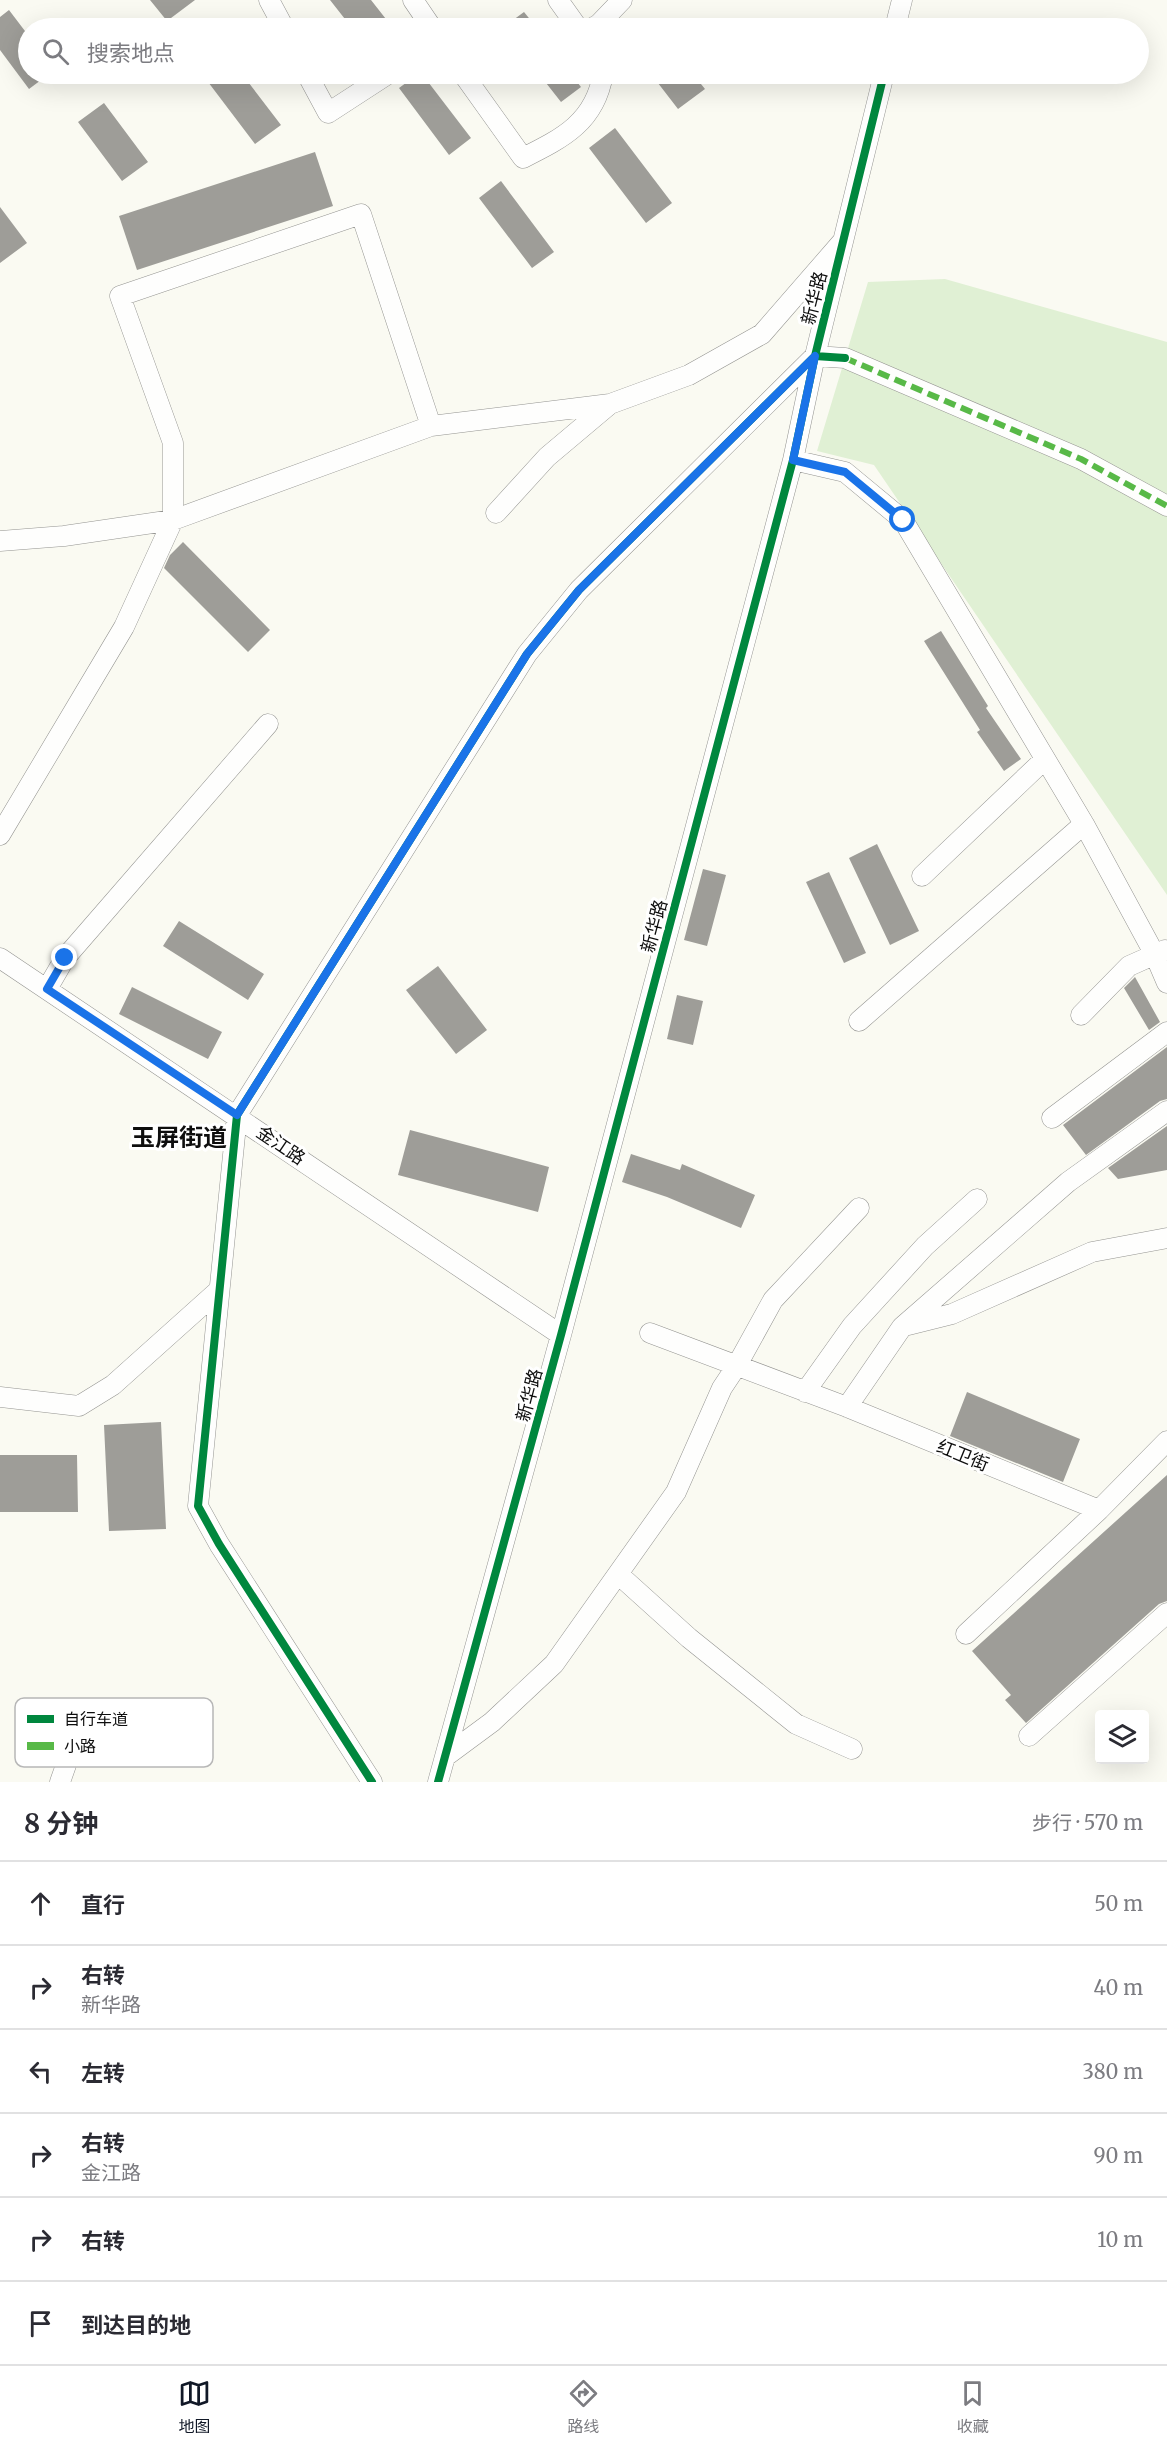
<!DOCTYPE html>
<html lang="zh">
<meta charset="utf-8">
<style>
body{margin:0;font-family:Merriweather,"Noto Sans SC",serif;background:#f2f2f3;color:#2b2b33}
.controls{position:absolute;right:18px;bottom:18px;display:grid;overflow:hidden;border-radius:6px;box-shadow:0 6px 24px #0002}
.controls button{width:54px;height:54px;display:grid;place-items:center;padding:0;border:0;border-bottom:2px solid #e1e1e2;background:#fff;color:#2b2b33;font:30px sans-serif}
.stop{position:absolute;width:18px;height:18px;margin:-14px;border:4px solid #1a73e8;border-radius:50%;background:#fff}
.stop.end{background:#1a73e8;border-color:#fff;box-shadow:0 2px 6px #0008}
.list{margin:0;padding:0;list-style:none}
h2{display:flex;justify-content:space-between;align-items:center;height:78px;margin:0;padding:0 24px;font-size:26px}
h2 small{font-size:20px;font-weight:400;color:#7c7c81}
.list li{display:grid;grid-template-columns:39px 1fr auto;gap:18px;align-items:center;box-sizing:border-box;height:84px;padding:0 24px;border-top:2px solid #e1e1e2}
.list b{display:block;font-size:22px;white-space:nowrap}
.list p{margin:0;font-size:20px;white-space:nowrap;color:#7c7c81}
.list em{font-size:20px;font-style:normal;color:#7c7c81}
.icon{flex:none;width:33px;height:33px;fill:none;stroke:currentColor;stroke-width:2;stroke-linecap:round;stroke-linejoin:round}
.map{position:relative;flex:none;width:1167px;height:1782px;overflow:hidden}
.search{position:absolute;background:#fff;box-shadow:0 6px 24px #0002;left:18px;right:18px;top:18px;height:66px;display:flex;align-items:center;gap:15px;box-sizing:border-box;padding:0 21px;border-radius:33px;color:#7c7c81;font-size:22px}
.sheet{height:582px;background:#fff}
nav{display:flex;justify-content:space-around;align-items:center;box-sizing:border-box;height:84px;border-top:2px solid #e1e1e2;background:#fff;font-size:16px;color:#7c7c81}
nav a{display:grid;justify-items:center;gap:3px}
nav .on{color:#111827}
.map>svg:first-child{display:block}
.green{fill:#e0f0d4}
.building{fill:#9e9d98}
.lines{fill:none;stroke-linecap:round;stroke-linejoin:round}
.minor-casing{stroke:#949491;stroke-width:21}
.minor{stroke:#fefefd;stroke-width:20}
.quiet{stroke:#58b947;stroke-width:6;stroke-dasharray:12 6;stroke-linecap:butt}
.cycleway-casing{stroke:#fff;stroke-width:11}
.cycleway{stroke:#00873e;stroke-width:8}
.route{stroke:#1a73e8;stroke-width:8}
.labels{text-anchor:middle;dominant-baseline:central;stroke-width:6;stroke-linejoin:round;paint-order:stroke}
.street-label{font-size:18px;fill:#0e0e0e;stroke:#fff}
.district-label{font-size:24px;font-weight:bold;fill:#0e0e0e;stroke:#fff}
.key{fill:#fff;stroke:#b7b7b7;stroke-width:1.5}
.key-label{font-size:16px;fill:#0e0e0e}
</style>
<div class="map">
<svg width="1167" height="1782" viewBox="0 0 1167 1782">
<rect width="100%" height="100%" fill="#fafaf2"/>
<path class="green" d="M945 279 1167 342V895L874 465 817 451 868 282Z"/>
<path class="building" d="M150 0H195L167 21Z
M330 0H371L393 28H352Z
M9 10 28 35V74H49L29 89 0 50V17Z
M524 12 537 28H502Z
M202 74H242L281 125 255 144Z
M418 74H422L471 138 449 155 399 88Z
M539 74H571L581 87 561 102Z
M651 74H693L705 89 678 109Z
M104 103 148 162 122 181 78 122Z
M615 128 672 203 646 223 589 148Z
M315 152 333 206 137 270 119 216Z
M501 181 554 252 532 268 479 198Z
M0 207 27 243 0 263Z
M183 542 270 630 248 652 164 568 170 555Z
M941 631 988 706 986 708 1021 759 1004 771 977 732 980 730 924 641Z
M877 844 919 931 890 945 849 858Z
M703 869 726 875 707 946 684 940Z
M829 872 866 953 844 963 806 882Z
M179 921 264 974 248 1000 163 946Z
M438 966 487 1030 456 1054 406 990Z
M1135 977 1160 1022 1149 1030 1124 988Z
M132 987 222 1032 208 1059 119 1014Z
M677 995 703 1001 693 1045 667 1039Z
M1167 1047V1099L1160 1101 1086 1155 1063 1125Z
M1167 1126V1170L1118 1179 1108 1168Z
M410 1130 549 1167 538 1212 398 1175Z
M631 1154 680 1170 682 1164 755 1195 741 1228 667 1197 622 1182Z
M967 1392 1080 1439 1063 1482 950 1436Z
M161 1422 166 1529 109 1531 104 1425Z
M0 1455H77L78 1512H0Z
M1167 1475V1601L1159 1604 1026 1723 1005 1700 1011 1695 972 1651Z"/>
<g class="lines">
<defs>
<path id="minor" d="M269 0 284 28
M413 0 432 28
M558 0 578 28
M592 28 599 24 622 0
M895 28 902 0
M307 74 328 113 388 74
M463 74 523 158C563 138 595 122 603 74
M793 460 845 472 903 520 1084 824 1155 955 1167 983
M496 513 547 457 610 404
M0 541 64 536 173 520 431 426 610 404 689 375 762 334 842 242
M0 835 124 627 173 520V443L120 296 361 214 431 426
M922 876 1045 759
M0 958 561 1335
M47 989 65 958 268 724
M1081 1015 1129 966 1165 950
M859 1021 1084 824
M1052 1118 1167 1032
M908 1325 952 1314 1092 1252 1167 1238
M650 1333 847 1407 1099 1510 1167 1441
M805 1392 852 1326 925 1246 977 1199
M0 1397 79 1406 113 1385 219 1290
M847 1407 902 1327 1068 1182 1167 1111
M618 1574 689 1638 796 1724 852 1749
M966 1634 1099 1510
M1029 1736 1167 1613
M446 1756 492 1722 554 1664 676 1492 722 1388 736 1367 773 1300 859 1208
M60 1782 66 1765
M372 1782 219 1544 198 1506 237 1115 527 654 579 590 815 356 845 358 1081 459 1167 506
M438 1782 561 1335 793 460 815 356 884 74"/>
</defs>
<use href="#minor" class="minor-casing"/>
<use href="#minor" class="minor"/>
<path class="quiet" d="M845 358 1081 459 1167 506"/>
<defs>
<path id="cycleway" d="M372 1782 219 1544 198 1506 237 1115 527 654 579 590 815 356 845 358
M438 1782 561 1335 793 460 815 356 884 74"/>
</defs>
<use href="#cycleway" class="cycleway-casing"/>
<use href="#cycleway" class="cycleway"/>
</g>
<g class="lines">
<path class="route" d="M65 958 47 989 237 1115 527 654 579 590 815 356 793 460 845 472 903 520"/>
</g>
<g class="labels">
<g class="street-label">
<text transform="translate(814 298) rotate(-76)">新华路</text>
<text transform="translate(654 926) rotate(-75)">新华路</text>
<text transform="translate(281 1145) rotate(34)">金江路</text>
<text transform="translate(529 1395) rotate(-75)">新华路</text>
<text transform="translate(963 1455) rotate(22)">红卫街</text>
</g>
<g class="district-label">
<text x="179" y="1137">玉屏街道</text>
</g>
</g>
<rect x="15" y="1698" width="198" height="69" rx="9" class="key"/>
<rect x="27" y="1715" width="27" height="8" fill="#00873e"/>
<rect x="27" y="1742" width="27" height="8" fill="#58b947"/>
<g class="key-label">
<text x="64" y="1725">自行车道</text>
<text x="64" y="1752">小路</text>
</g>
</svg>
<div class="controls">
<button><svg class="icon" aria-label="layers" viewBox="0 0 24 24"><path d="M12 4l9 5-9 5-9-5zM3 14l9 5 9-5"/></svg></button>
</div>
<div class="stop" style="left:903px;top:520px"></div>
<div class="stop end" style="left:65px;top:958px"></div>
<div class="search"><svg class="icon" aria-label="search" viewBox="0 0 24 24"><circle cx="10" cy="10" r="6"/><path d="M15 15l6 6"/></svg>搜索地点</div>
</div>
<section class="sheet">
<h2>8 分钟<small>步行 · 570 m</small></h2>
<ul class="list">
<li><svg class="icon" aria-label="ahead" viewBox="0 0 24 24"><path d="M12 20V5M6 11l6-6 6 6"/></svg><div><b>直行</b></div><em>50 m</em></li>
<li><svg class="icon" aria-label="right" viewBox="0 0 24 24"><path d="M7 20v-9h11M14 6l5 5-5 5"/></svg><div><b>右转</b><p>新华路</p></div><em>40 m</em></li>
<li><svg class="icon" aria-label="left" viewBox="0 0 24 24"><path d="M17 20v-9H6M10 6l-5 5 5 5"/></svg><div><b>左转</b></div><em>380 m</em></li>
<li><svg class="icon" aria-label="right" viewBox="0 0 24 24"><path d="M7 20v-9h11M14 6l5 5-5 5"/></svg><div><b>右转</b><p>金江路</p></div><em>90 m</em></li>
<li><svg class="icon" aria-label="right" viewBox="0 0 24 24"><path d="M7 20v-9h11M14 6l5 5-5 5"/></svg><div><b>右转</b></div><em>10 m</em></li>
<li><svg class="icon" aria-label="arrive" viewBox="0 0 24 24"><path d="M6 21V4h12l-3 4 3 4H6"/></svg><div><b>到达目的地</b></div></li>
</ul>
</section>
<nav>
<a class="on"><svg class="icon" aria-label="map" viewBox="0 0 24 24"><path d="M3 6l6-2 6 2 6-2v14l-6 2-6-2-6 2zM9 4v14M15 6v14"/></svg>地图</a>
<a><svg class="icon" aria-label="directions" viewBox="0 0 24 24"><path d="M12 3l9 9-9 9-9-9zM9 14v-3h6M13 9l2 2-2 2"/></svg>路线</a>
<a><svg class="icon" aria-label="saved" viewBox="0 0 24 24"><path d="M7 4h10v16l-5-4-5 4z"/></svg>收藏</a>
</nav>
